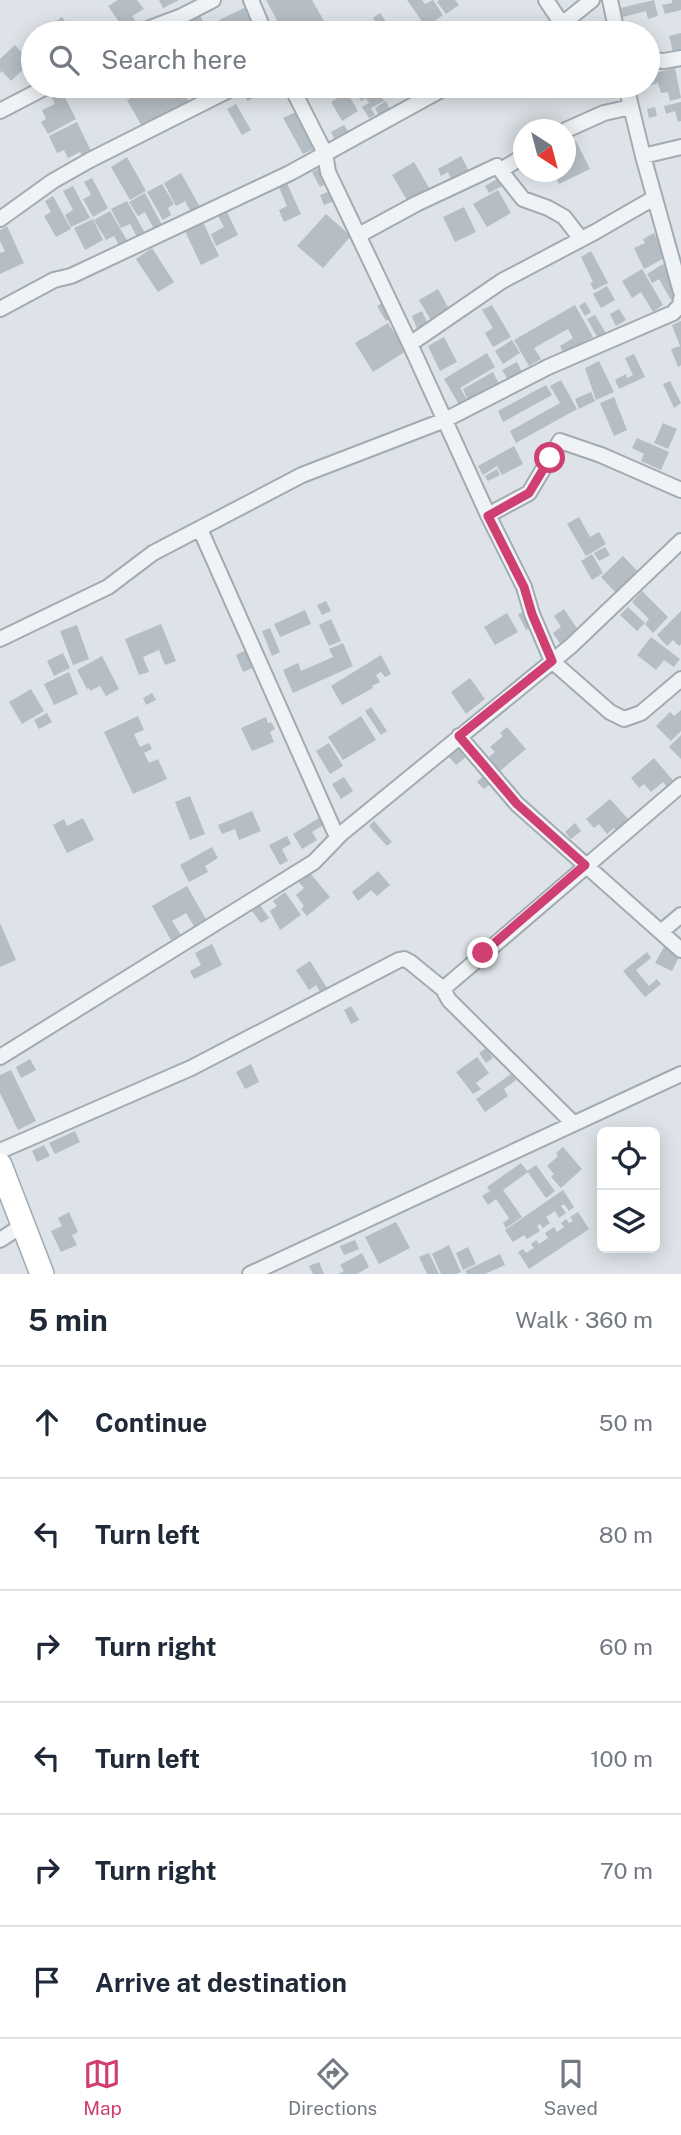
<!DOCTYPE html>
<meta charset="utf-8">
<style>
body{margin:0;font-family:"Public Sans",sans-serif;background:#f2f2f3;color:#1f2937}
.controls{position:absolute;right:21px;bottom:21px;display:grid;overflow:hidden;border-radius:10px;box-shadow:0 4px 18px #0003}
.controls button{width:63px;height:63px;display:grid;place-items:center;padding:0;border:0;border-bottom:2px solid #e0e1e3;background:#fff;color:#1f2937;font:35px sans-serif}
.compass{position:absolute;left:513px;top:119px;width:63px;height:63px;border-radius:50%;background:#fff;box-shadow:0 4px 18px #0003;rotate:144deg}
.stop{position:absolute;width:21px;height:21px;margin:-16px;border:5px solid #d03f71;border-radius:50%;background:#fff}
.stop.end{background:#d03f71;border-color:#fff;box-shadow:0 2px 7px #0008}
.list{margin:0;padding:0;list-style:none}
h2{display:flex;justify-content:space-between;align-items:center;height:91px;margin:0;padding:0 28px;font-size:30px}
h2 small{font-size:23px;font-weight:400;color:#747a83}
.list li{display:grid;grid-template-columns:46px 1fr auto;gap:21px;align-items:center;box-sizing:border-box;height:112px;padding:0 28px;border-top:2px solid #e0e1e3}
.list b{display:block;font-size:26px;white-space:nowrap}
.list em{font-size:23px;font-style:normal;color:#747a83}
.icon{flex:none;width:38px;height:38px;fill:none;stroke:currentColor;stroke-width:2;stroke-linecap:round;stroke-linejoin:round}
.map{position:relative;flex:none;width:681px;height:1274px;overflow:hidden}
.search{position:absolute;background:#fff;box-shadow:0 4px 18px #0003;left:21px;right:21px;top:21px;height:77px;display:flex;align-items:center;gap:18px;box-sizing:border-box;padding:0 24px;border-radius:38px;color:#747a83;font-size:26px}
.sheet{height:763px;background:#fff}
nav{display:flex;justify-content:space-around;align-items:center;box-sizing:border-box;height:98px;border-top:2px solid #e0e1e3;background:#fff;font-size:19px;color:#747a83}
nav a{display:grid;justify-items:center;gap:4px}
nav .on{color:#d03f71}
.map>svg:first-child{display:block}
.building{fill:#b5bec4}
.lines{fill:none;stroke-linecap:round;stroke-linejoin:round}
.minor-casing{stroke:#a3abb2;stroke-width:18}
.primary-casing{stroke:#9daab3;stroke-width:26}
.minor{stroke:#f0f3f6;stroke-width:14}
.primary{stroke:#fff;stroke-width:23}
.route{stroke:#d03f71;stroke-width:9}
</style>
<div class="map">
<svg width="681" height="1274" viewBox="0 0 681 1274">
<rect width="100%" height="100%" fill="#dde3e8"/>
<path class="building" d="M118 0H137L144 9 132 16 140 28 131 33 125 24 122 26 108 6Z
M159 0H179L163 8Z
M266 0H312L329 30 323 33H312L311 31 296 33 291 25 280 32 274 22 277 20Z
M407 0H422L425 4 433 0 443 15 426 27Z
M439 0H455L459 5 446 14 437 2Z
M654 0 658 16 648 19 646 11 623 17 620 8Z
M672 0H681V10L665 14 662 5 672 3Z
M246 7 257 27 245 33H226L219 20Z
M380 13 394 33H383L373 18Z
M200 15 206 28 214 24 219 33H198L191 19Z
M62 17 73 33H39Z
M681 33V54L674 56 669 36Z
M15 45 31 62 11 81 2 71 0 73V59Z
M675 68 681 98 670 101 668 92 661 93 658 83 648 86V75Z
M153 86H179L189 102 143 128 127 100Z
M253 86H281L247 101 243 90Z
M352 86H375L384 101 371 108 375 115 369 118 362 107 369 103 366 98 361 101Z
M61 90 76 119 48 134 41 122 46 119 42 110 55 104 51 96Z
M347 92 358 111 342 121 331 102Z
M386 101 390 109 379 116 375 108Z
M681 102V121L678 122 675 111 666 114 664 106Z
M236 104 251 130 242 135 227 109Z
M655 107 657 116 649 118 647 109Z
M300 110 318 147 303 154 283 118Z
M77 122 92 153 83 158 80 152 68 158 64 150 57 153 49 136Z
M344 125 349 133 335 140 331 132Z
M576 141 590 169 559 184 553 172H566V147Z
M461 156 470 173 453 183 448 172 441 176 438 169Z
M127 157 146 191 130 200 111 167Z
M414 162 431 191 416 200 414 196 407 200 392 175Z
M323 166 331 181 320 187 312 172Z
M181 173 200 207 191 212 185 201 176 206 164 183Z
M92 178 108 208 93 217 83 199 91 195 84 182Z
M497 179 502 186 489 193 485 186Z
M286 181 301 214 284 222 279 210 287 206 278 185Z
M162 184 174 204 168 208 171 215 163 220 147 192Z
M73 186 90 218 71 227 65 215 73 210 63 191Z
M333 190 337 200 324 205 320 195Z
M498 190 511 213 487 227 473 204Z
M145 193 162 225 154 229 145 212 138 216 129 202Z
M53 196 71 229 56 237 44 216 51 212 45 201Z
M127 201 145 233 137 237 130 224 121 228 111 209Z
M464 207 476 232 455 242 443 217Z
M226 210 238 235 216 246 211 234 224 227 217 214Z
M110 211 128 242 120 247 114 236 106 240 94 220Z
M326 214 351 236 323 268 297 246Z
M93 219 103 240 85 250 74 228Z
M202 220 219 256 201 265 184 229Z
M7 226 24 263 0 274V253L5 251 0 241V230Z
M654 233 666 257 644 269 634 248 645 243 643 239Z
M152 248 174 282 158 292 136 259Z
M591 251 608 283 594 290 590 283 593 282 581 257Z
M663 264 681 295 671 300 659 279 652 283 647 274Z
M642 269 663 305 653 312 641 292 632 298 622 281Z
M607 286 615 300 601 308 593 294Z
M438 289 450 311 432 322 419 300Z
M384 302 393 317 386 321 377 306Z
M585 302 591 312 585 316 579 306Z
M492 305 511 337 493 347 485 333 493 328 482 310Z
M575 305 593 337 564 354 560 346 573 338 568 329 534 348 541 359 529 366 514 340Z
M619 309 626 320 616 326 610 314Z
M422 311 428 324 417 329 412 316Z
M595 315 607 335 599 340 587 319Z
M681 321V365L678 367 671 349 680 346 672 325Z
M388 323 406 351 373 372 355 343Z
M444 337 457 362 440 371 428 346Z
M512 340 520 353 503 364 495 351Z
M487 353 495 367 460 388 468 401 460 406 444 379Z
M634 354 645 377 619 389 615 380 626 374 627 378 633 375 625 358Z
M599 361 614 392 596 400 585 368Z
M517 362 522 372 508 380 502 370Z
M493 372 499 384 468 400 463 389Z
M561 380 577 409 516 443 510 431 560 403 550 386Z
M670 381 681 403 674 408 663 384Z
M546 385 552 395 503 422 498 411Z
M591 392 595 401 579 409 575 399Z
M614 397 627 430 614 436 600 403Z
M663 423 677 429 668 449 654 443Z
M637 438 669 452 661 470 641 461 644 454 632 448Z
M514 446 523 464 502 475 497 466 483 475 478 466Z
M497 469 500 475 488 481 485 476Z
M579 517 590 537 599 532 606 544 586 556 567 524Z
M605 547 610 555 599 561 594 553Z
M592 554 603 573 592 580 581 561Z
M623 556 640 574 618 595 601 577Z
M642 591 668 617 653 633 645 624 649 619 632 602Z
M326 601 331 611 322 615 317 605Z
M628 607 645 623 637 631 620 615Z
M564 609 580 633 561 645 553 633 561 627 554 616Z
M305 610 311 624 280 637 274 624Z
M525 611 533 627 526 630 518 614Z
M681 611V644L679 646 673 640 667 646 657 635Z
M507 613 518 632 495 645 484 627Z
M331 619 341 641 329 646 319 625Z
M161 624 176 661 165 665 159 650 143 657 149 672 139 675 125 639Z
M77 625 89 659 73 665 60 631Z
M270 628 280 652 272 656 262 631Z
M651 637 680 659 674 667 664 660 656 670 637 655Z
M343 643 353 666 293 693 283 670 298 663 301 671 333 657 329 649Z
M248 649 255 667 243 672 236 655Z
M63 653 70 668 54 676 47 661Z
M381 655 391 674 385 677 381 672 376 675 380 682 372 686 373 688 342 705 331 686Z
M102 656 119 689 106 696 100 686 90 691 89 688 87 689 77 670Z
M69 672 78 694 54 705 44 684Z
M470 678 485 699 466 714 451 692Z
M31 689 44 711 22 724 9 702Z
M152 693 156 700 146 705 143 698Z
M371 707 387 731 381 735 365 711Z
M681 710V731L671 741 656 726 670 712 674 716Z
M47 713 52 722 39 729 34 720Z
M138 716 144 730 134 734 140 747 149 743 152 749 144 753 149 763 158 759 167 779 133 794 104 732Z
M361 716 376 740 343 760 328 737Z
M266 717 268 723 271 722 275 729 270 732 274 742 252 751 241 728Z
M507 727 526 749 500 771 489 757 495 752 490 747 503 736 500 733Z
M681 735V759L669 747Z
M329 743 343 766 330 774 316 751Z
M460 748 467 756 456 765 449 757Z
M654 758 676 784 670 790 663 782 651 792 644 784 639 788 631 778Z
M484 775 491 783 484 789 477 782Z
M344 777 353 791 341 799 332 784Z
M190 796 205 834 190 840 175 802Z
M610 799 630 821 617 831 614 828 607 834 599 824 594 828 586 819Z
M252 811 261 831 239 840 235 829 222 834 218 825Z
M83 818 94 840 67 853 53 825 64 819 67 826Z
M319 818 324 825 312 832 317 840 302 849 293 834Z
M374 821 392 842 387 846 369 826Z
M575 823 581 831 571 839 565 832Z
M287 836 291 844 282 849 288 861 280 865 269 845Z
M212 847 218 858 205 866 208 872 189 882 180 865Z
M378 871 390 885 377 896 371 890 358 901 352 892Z
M310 873 330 897 307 916 301 909 304 906 296 895 304 888 299 882Z
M187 886 207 921 195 928 186 913 172 921 181 935 171 940 152 906Z
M285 892 301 915 280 930 270 911 277 906 273 901Z
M260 905 269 918 261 923 252 911Z
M0 923 16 960 0 967Z
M212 944 222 965 194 979 190 971 201 965 195 953Z
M665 945 681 953 672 971 655 963Z
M647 952 651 958 636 970 649 986 657 979 661 984 645 997 623 971Z
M310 961 329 991 322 995 316 985 309 990 296 970Z
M351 1006 359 1020 351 1024 344 1010Z
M486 1048 493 1058 486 1063 479 1053Z
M477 1057 489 1073 476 1083 481 1089 473 1094 456 1072Z
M30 1059 36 1070 21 1078 16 1067Z
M251 1064 259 1082 245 1089 236 1072Z
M11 1070 36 1121 18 1130 0 1093V1075Z
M511 1074 516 1080 504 1089 508 1096 485 1112 476 1099Z
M75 1131 80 1142 55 1154 49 1143Z
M44 1145 50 1156 37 1162 32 1151Z
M563 1147 582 1169 561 1188 551 1177 554 1174 547 1166 558 1156 556 1153Z
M521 1163 528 1172 503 1190 522 1217 506 1228 503 1223 509 1218 496 1199 488 1205 482 1196 490 1191 487 1187Z
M536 1165 555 1191 546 1198 527 1171Z
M563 1190 574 1207 569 1211 564 1204 561 1206 566 1213 559 1218 555 1211 546 1217 550 1223 543 1228 540 1224 537 1226 540 1231 527 1239 524 1235 513 1242 505 1230Z
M69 1212 78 1232 72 1235 77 1245 61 1252 51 1231 62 1226 58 1218Z
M578 1212 589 1229 529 1269 518 1252 523 1249 526 1253 534 1248 531 1244 536 1240 539 1244 548 1238 545 1233 554 1227 557 1232 564 1227 561 1223 566 1219 569 1223 573 1221 570 1217Z
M396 1222 410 1248 379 1264 365 1237Z
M355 1240 359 1249 344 1255 340 1246Z
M449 1245 461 1272 456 1274H441L432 1254Z
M468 1247 476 1264 463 1270 456 1253Z
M362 1253 369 1267 357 1274H338L344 1271 340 1265Z
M429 1253 439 1274H427L419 1257Z
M500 1254 505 1265 485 1274H467L465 1271Z
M319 1262 324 1274H313L309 1266Z"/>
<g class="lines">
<defs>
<path id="minor" d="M251 0 265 33
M546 0 562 24 592 0
M610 0 617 33
M137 33 182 16 213 0
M547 33 562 24
M648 60 664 61 681 58
M291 86 325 153 328 172 410 344 502 281 595 232 654 198
M626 86 643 156
M0 111 48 86
M566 130 604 113 631 107
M681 147 643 156 681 292
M501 170 524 156
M0 219 53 181 90 160 237 86
M359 235 416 204 497 166 523 199 548 208 564 217 581 239
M0 309 54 280 71 276 290 173 448 86
M410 344 488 515 524 587 532 614 552 661 610 712 624 719 641 713 681 679
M488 515 529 493 560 441 601 455 681 490
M200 529 337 837
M0 639 108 587 153 553 302 475 445 420 548 367 673 313 680 305 681 299
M459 736 517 804 681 950
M662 931 681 915
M0 1057 314 862 342 833 571 646 681 541
M573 1123 449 1000 443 989 681 785
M0 1151 191 1068 399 960 404 959 410 962 443 989
M0 1240 23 1225
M250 1274 681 1074"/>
<path id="primary" d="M0 1165 42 1274"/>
</defs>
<use href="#minor" class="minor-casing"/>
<use href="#primary" class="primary-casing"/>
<use href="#minor" class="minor"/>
<use href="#primary" class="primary"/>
</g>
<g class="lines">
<path class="route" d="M483 953 585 865 517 804 459 736 552 661 532 614 524 587 488 516 529 493 550 458"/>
</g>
</svg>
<div class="controls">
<button><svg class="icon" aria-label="locate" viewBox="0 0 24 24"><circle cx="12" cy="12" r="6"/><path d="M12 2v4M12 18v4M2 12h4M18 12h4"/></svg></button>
<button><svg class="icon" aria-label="layers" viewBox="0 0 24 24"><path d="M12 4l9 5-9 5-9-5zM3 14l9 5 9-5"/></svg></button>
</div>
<svg class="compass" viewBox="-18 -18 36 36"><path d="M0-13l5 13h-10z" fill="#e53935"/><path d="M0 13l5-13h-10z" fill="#747a83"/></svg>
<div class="stop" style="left:550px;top:458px"></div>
<div class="stop end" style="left:483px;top:953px"></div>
<div class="search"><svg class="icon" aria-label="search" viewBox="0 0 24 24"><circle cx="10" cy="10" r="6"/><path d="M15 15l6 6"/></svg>Search here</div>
</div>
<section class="sheet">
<h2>5 min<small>Walk · 360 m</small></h2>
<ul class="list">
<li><svg class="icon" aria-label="ahead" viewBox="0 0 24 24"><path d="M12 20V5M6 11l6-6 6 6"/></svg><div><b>Continue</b></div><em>50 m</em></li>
<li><svg class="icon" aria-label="left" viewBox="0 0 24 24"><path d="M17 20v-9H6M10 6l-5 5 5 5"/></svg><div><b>Turn left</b></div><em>80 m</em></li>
<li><svg class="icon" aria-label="right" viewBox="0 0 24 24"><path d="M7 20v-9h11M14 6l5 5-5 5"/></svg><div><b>Turn right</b></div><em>60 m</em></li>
<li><svg class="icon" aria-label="left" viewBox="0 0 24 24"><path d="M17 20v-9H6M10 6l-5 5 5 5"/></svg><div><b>Turn left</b></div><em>100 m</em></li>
<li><svg class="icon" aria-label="right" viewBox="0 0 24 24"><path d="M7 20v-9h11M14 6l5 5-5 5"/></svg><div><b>Turn right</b></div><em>70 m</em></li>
<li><svg class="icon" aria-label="arrive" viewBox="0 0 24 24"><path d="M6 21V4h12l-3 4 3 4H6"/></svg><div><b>Arrive at destination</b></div></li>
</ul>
</section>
<nav>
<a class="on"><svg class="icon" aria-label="map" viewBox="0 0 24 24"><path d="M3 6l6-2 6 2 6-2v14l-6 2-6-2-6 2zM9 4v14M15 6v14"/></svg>Map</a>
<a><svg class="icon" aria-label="directions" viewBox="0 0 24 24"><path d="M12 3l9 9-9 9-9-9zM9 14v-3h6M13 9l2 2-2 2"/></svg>Directions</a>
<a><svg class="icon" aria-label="saved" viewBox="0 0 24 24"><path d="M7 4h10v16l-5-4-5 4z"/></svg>Saved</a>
</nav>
